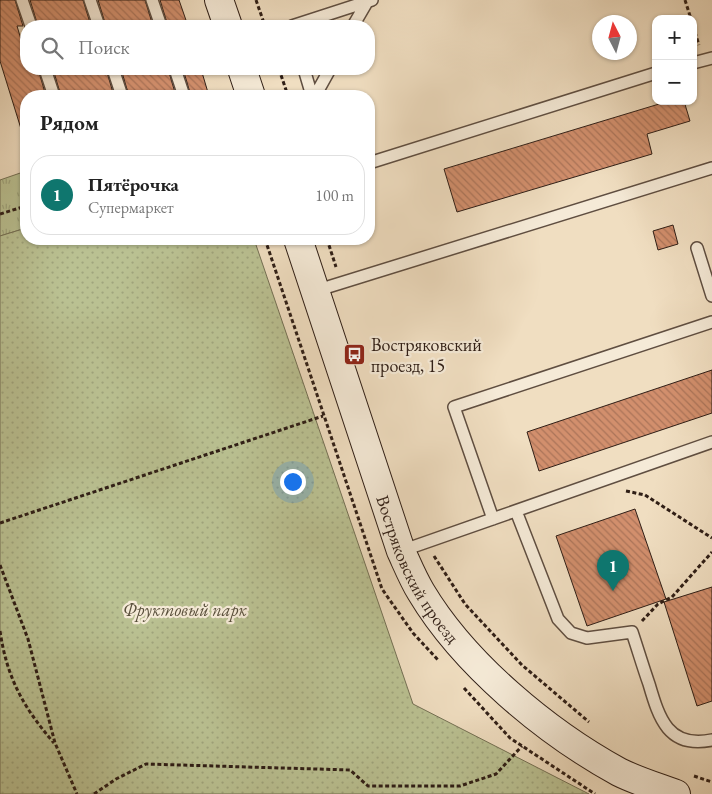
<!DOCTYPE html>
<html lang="ru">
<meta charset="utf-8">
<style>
body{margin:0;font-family:"EB Garamond",serif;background:#f6f6f6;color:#222}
.controls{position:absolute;right:15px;top:15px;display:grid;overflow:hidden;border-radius:10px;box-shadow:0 1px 4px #0004}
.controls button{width:45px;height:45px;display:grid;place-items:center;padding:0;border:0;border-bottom:1px solid #e0e0e0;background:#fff;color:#222;font:25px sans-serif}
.compass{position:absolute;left:592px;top:15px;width:45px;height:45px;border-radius:50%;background:#fff;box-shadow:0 1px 4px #0004;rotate:354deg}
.you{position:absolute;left:292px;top:481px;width:18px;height:18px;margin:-12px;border:4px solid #fff;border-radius:50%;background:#1a73e8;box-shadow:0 0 0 8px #1a73e833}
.badge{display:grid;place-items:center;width:32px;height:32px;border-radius:50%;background:#0f766e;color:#fff;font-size:16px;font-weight:700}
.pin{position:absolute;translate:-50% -41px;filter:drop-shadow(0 1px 2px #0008)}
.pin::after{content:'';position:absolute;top:26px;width:18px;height:15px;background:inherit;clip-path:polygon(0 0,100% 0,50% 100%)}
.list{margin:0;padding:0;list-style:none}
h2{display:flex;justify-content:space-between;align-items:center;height:65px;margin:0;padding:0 20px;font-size:21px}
h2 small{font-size:16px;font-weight:400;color:#767676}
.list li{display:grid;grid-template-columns:32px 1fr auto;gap:15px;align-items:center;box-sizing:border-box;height:80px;margin:0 10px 10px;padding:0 10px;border:1px solid #e0e0e0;border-radius:20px}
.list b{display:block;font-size:19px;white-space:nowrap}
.list p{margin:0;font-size:16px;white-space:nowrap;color:#767676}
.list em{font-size:16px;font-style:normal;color:#767676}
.icon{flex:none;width:28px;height:28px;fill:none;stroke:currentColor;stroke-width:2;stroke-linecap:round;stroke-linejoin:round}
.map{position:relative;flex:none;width:712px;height:794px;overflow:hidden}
.search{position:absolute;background:#fff;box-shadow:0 1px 4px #0004;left:20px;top:20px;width:355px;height:55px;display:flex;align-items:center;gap:12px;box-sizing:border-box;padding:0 18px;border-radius:20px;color:#767676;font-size:19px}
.panel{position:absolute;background:#fff;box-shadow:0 1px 4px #0004;left:20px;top:90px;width:355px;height:155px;border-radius:20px}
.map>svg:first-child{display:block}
.grass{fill:url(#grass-tufts);stroke:#747054}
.park{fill:url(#park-dots);stroke:#747054}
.building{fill:url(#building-back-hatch);stroke:#2f1e16}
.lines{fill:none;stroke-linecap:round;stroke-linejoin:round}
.lane-casing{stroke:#5f4e41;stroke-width:14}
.secondary-casing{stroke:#2f1e16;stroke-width:30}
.path{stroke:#2f1e16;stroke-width:3;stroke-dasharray:4 2.5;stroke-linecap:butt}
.lane{stroke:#f5ead7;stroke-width:11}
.secondary{stroke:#f5ead7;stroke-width:28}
.labels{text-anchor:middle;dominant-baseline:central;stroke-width:4.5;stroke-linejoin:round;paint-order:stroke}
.poi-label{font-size:18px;fill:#2f1e16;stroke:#f5ead7;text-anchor:start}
.street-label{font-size:18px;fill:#2f1e16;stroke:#f5ead7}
.park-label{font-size:18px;font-style:italic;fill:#594f3b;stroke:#f5ead7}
</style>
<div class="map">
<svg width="712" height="794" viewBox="0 0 712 794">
<defs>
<pattern id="grass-tufts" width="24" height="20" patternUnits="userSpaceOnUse" patternTransform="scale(1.25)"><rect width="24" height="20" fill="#bac192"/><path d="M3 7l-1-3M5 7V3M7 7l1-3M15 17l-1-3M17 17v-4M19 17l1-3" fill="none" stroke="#a0a57d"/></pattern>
<pattern id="park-dots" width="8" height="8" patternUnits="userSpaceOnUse" patternTransform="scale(1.25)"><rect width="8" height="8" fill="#bac192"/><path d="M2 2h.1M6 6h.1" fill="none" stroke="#a0a57d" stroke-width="1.8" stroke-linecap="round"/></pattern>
<pattern id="building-back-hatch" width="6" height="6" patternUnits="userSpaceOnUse" patternTransform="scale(1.25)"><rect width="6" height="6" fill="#d28f6d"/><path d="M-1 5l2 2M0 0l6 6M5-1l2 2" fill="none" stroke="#ab7459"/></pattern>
</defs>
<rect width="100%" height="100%" fill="#f0dec1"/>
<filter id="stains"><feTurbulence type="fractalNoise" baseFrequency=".004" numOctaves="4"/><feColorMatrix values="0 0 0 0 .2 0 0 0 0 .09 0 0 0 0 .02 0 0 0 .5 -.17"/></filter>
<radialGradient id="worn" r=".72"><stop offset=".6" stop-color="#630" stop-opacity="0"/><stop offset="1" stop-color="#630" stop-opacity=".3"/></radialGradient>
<path class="grass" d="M26 171V228L0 236V180Z"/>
<path class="park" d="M26 228V239H254L413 704 589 794H0V236Z"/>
<path class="building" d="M0 0H15L23 26H17L26 56V69H38L46 96H26V131L22 132 0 61Z
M30 0H83L91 26H38Z
M98 0H145L153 26H106Z
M160 0H179L188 26H168Z
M53 69H106L114 96H61Z
M121 69H168L176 96H129Z
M183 69H201L209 96H191Z
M669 101H684L690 121 647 134 652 154 457 212 444 169Z
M673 225 678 244 658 250 653 231Z
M712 370V413L539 471 527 432Z
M635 509 666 599 587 626 556 536Z
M712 587V701L697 706 664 602Z"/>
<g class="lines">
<defs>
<path id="lane" d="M22 0 31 26
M90 0 99 26
M152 0 161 26
M292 26 372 0
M353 26 367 2
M693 63 712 58
M45 69 54 96
M113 69 122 96
M175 69 184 96
M304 69 312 96
M315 96 330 69
M369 163 656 73
M697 248 712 296
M315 291 712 168
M516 511 558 619 571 633 587 638 632 632C638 650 643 667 649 684 659 718 668 749 712 740
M493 519 454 407 712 322
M401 551 712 442"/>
<g id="secondary">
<path d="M219 0 228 26"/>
<path d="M242 69 251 96"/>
<path id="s1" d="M298 239 401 551C407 564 413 579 421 592 464 664 546 732 619 772 637 781 657 787 676 794"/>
</g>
</defs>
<use href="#lane" class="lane-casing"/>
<use href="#secondary" class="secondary-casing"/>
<path class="path" d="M256 0 265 26
M685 0 691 19
M693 26 699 45
M279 69 288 96
M0 214 26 206
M265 239 382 589 413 633 438 660
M327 239 336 267
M626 491 645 495 712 538
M0 523 323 416
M434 556 465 604 522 665 589 722
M0 565 28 639 55 743 77 794
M642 621 658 604 672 597 712 552
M0 631C7 678 23 707 54 743
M464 688 510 738 595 794
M694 776 712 782
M94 794 116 779 146 764 350 770 368 786H460L496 774 522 746"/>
<use href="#lane" class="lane"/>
<use href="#secondary" class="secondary"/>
</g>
<defs>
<symbol id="bus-square" viewBox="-11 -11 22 22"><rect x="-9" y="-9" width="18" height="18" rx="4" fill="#8f2418" stroke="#f5ead7"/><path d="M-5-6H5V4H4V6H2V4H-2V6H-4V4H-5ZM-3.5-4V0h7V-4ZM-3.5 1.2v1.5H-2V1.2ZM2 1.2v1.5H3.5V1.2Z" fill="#fff"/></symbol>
</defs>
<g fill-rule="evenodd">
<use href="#bus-square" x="342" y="342" width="25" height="25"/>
</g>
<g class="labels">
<g class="poi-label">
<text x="371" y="344">Востряковский<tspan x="371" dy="21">проезд, 15</tspan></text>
</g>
<g class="street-label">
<text stroke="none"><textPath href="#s1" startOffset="352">Востряковский проезд</textPath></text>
</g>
<g class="park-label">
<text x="185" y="609">Фруктовый парк</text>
</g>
</g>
<rect width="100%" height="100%" filter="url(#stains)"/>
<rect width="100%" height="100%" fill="url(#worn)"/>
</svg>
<div class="controls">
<button>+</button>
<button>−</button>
</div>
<svg class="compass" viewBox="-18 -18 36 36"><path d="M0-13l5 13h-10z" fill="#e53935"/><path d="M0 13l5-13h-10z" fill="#767676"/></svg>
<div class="you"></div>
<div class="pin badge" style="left:613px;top:591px">1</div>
<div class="search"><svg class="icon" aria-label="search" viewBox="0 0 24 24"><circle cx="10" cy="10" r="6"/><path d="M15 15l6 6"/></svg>Поиск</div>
<section class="panel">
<h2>Рядом<small></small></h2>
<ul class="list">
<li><span class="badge">1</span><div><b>Пятёрочка</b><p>Супермаркет</p></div><em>100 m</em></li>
</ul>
</section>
</div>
